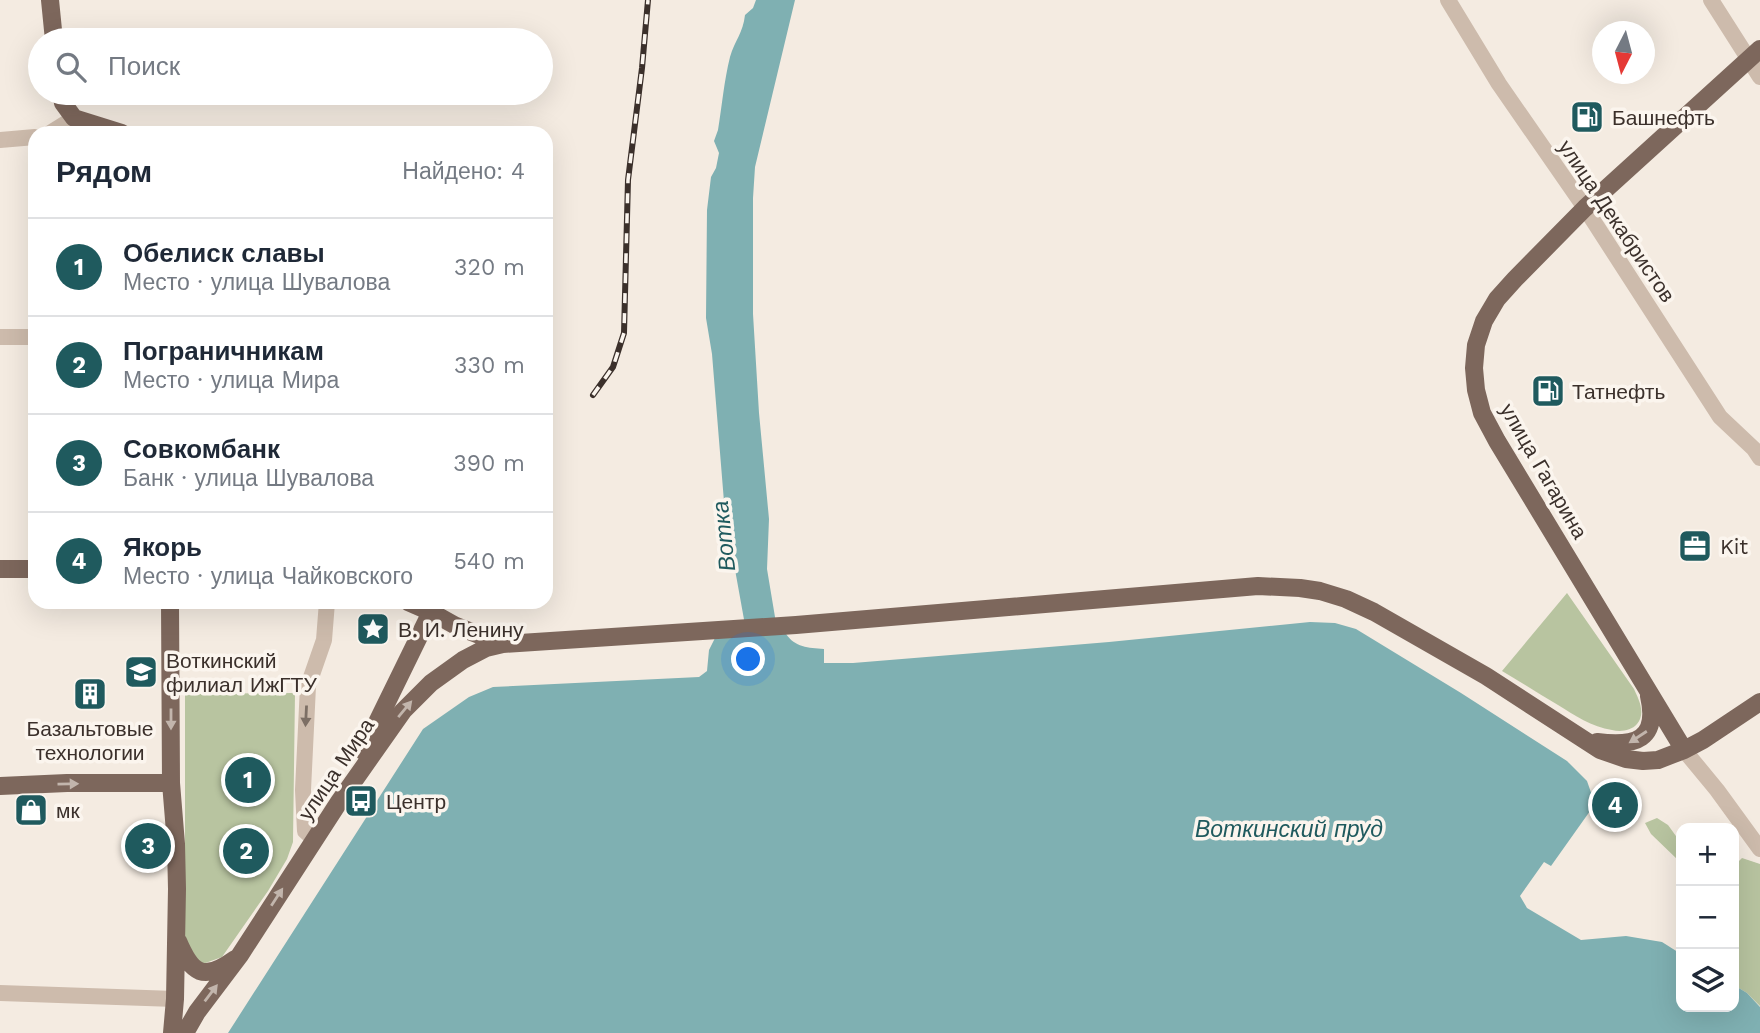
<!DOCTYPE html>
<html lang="ru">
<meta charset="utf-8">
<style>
body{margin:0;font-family:"Work Sans",sans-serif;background:#f2f2f3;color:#1f2937}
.controls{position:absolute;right:21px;bottom:21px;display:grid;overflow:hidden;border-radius:14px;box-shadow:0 7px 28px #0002}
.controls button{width:63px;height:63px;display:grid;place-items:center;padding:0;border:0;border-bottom:2px solid #e0e1e3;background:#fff;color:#1f2937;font:35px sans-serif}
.compass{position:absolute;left:1592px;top:21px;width:63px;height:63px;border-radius:50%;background:#fff;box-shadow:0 7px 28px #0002;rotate:186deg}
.you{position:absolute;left:749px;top:660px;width:24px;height:24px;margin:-18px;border:5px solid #fff;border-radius:50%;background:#1a73e8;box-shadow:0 0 0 10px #1a73e833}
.badge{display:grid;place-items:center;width:46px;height:46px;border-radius:50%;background:#1f5a5e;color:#fff;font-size:23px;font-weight:700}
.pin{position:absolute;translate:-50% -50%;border:4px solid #fff;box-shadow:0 2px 7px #0006}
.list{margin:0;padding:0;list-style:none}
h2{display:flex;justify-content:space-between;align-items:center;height:91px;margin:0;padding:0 28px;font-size:30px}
h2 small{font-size:23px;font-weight:400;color:#747a83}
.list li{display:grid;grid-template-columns:46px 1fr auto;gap:21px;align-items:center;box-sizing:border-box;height:98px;padding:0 28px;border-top:2px solid #e0e1e3}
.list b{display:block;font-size:26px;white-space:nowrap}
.list p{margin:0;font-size:23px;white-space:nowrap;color:#747a83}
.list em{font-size:23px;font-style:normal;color:#747a83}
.icon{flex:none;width:38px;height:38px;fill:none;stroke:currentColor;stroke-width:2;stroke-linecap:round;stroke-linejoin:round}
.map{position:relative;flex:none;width:1760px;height:1033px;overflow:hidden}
.search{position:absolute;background:#fff;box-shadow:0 7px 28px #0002;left:28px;top:28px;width:525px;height:77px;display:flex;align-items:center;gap:18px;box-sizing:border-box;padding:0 24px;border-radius:38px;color:#747a83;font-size:26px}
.panel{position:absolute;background:#fff;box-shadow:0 7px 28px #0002;left:28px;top:126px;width:525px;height:483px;border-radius:21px}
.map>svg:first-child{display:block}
.green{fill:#b8c4a0}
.water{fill:#7fb0b2}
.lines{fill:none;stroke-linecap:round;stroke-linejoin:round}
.minor{stroke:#cdbbac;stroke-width:16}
.major{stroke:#7d675c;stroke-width:18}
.rail-casing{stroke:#3b302b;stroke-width:6}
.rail{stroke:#fbf5ee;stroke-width:3.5;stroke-dasharray:10;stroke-linecap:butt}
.oneway{fill:#c2b5ac}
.oneway2{fill:#7d6f65}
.labels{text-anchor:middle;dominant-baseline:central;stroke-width:7;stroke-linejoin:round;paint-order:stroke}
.poi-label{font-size:21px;fill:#3b302b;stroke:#fbf5ee;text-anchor:start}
.street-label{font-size:21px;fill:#3b302b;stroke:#fbf5ee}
.water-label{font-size:23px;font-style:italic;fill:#1f5a5e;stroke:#fbf5ee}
</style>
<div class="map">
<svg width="1760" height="1033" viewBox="0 0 1760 1033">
<rect width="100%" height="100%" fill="#f4ebe1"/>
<path class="green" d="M1567 593 1634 689C1639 700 1646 713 1637 724 1631 731 1620 732 1612 730 1592 727 1574 715 1558 705 1539 694 1521 682 1502 671Z
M364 616 387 618 386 640 363 639Z
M295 693 293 842 287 859 268 891 222 957 197 966 185 947V694Z
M1657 818 1668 825 1681 843V904L1676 897 1678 860 1651 834 1645 823Z
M1742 858 1760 864V1006L1747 993 1734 985V866Z"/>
<path class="water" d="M756 0H795L755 167 753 198V314L759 413 769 519 767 569 776 623 745 625 725 514 712 354 706 318 707 210 711 177 716 168 719 153 714 141 718 130C722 106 724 81 730 57 735 40 743 33 745 15L753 8Z
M1310 622 1335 623 1356 629 1461 693 1567 761 1587 781 1595 804 1551 866 1544 862 1520 896 1527 908 1581 940 1626 936 1662 942 1681 954V1007H1734V985L1747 993 1760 1007V1033H228L423 729 469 697 493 687 699 677 707 671 709 650 715 638 786 634C795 647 808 648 824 649V663H853L1109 642Z"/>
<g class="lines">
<path class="minor" d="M1448 0 1499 84 1585 208 1720 417 1754 449 1760 458
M1711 0 1760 77
M50 133 74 118
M0 140 35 137
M0 337H35
M1684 750 1717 790 1760 849
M315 840 305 831 303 790 308 686 324 640 327 602
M0 993 175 999"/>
<path class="major" d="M50 0 54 40
M61 93 63 103 74 118 122 133
M0 569H35
M170 602 171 783 176 844 177 889 175 999 172 1033
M408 602 431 612 456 626 503 644
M1597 742C1635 747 1659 740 1649 696
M1684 750 1497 441 1482 413 1476 390 1474 368 1476 345 1484 321 1497 299 1515 279 1585 208 1760 49
M363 751 431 612
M0 786 67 783H171
M178 941C192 974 203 982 235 959
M185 1033 197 1012 240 955 339 802 403 711 431 683 463 660 486 648 503 644 796 625 1258 586 1300 588 1320 591 1346 599 1374 612 1486 676 1600 750 1626 759 1643 761 1658 760 1684 750 1703 740 1760 702"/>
<defs>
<path id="rail" d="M593 395 613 367 624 333 628 180 642 68 648 0"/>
</defs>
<use href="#rail" class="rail-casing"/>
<use href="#rail" class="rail"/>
</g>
<defs><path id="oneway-solid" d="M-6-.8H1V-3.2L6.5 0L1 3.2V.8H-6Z" transform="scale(1.75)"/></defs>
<g class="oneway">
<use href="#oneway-solid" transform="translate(405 709) rotate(-50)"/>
<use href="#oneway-solid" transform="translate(171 719) rotate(90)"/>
<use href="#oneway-solid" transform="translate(1638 737) rotate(147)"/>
<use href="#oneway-solid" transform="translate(68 784) rotate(-1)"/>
<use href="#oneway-solid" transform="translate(277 897) rotate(-57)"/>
<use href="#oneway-solid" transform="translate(211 993) rotate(-53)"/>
</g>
<use class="oneway2" href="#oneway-solid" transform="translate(306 716) rotate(93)"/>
<defs>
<symbol id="fuel-square" viewBox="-11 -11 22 22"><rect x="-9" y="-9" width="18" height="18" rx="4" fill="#1f5a5e" stroke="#fbf5ee"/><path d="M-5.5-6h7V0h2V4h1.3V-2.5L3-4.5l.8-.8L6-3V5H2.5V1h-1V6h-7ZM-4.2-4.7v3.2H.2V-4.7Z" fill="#fff"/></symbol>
<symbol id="office-square" viewBox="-11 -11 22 22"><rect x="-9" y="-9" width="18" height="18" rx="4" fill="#1f5a5e" stroke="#fbf5ee"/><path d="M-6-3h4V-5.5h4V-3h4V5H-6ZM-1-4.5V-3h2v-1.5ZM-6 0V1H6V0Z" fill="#fff"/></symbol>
<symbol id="sight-square" viewBox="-11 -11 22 22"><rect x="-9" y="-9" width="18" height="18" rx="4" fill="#1f5a5e" stroke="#fbf5ee"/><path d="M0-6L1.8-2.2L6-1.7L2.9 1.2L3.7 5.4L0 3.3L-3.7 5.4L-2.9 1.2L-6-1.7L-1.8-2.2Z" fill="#fff"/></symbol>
<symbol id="university-square" viewBox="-11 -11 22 22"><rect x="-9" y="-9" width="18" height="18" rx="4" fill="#1f5a5e" stroke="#fbf5ee"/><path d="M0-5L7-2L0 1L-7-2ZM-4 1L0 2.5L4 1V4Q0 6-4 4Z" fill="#fff"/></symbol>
<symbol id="building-square" viewBox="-11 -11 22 22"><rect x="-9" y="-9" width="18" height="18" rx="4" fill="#1f5a5e" stroke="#fbf5ee"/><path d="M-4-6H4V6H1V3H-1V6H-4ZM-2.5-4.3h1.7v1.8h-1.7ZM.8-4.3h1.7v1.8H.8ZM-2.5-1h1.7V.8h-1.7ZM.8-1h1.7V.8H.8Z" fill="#fff"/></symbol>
<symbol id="bus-square" viewBox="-11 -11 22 22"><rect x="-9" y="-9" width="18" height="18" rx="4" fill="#1f5a5e" stroke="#fbf5ee"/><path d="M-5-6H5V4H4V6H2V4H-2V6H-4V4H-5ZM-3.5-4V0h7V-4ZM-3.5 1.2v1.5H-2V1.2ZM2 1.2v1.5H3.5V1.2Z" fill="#fff"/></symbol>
<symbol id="shop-square" viewBox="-11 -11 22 22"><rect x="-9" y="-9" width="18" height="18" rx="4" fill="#1f5a5e" stroke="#fbf5ee"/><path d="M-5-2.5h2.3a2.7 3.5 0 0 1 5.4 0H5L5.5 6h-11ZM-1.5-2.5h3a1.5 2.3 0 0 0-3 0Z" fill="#fff"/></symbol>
</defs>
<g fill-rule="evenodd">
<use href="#fuel-square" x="1568" y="98" width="38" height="38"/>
<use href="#fuel-square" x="1529" y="372" width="38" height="38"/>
<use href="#office-square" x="1676" y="527" width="38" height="38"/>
<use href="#sight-square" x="354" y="610" width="38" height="38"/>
<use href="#university-square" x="122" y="653" width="38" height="38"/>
<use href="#building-square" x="71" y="675" width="38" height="38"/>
<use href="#bus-square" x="342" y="782" width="38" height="38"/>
<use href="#shop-square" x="12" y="791" width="38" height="38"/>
</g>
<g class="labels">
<g class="poi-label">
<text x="1612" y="117">Башнефть</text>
<text x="1572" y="391">Татнефть</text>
<text x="1720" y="546">Kit</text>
<text x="398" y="629">В. И. Ленину</text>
<text x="166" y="660">Воткинский<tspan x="166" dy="24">филиал ИжГТУ</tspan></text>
<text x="90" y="728" text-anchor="middle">Базальтовые<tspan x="90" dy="24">технологии</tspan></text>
<text x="386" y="801">Центр</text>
<text x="56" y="810">мк</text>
</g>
<g class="street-label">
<text transform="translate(1617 221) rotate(56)">улица Декабристов</text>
<text transform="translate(1544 471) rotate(60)">улица Гагарина</text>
<text transform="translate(336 769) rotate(-56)">улица Мира</text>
</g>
<g class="water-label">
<text transform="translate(724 536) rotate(-96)">Вотка</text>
<text x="1289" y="829">Воткинский пруд</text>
</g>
</g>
</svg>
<div class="controls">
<button>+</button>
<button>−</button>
<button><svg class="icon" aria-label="layers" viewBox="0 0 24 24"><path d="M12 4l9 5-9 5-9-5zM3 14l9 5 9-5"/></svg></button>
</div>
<svg class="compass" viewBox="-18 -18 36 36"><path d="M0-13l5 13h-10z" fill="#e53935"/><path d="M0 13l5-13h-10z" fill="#747a83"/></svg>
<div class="you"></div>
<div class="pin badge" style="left:248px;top:780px">1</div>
<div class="pin badge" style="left:246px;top:851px">2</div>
<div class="pin badge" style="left:148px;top:846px">3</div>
<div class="pin badge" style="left:1615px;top:805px">4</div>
<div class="search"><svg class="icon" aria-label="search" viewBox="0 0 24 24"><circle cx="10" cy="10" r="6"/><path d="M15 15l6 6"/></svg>Поиск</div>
<section class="panel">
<h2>Рядом<small>Найдено: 4</small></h2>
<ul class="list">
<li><span class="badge">1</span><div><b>Обелиск славы</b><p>Место · улица Шувалова</p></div><em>320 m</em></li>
<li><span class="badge">2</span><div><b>Пограничникам</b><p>Место · улица Мира</p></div><em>330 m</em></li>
<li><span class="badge">3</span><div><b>Совкомбанк</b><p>Банк · улица Шувалова</p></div><em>390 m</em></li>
<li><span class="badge">4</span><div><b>Якорь</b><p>Место · улица Чайковского</p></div><em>540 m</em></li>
</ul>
</section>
</div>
